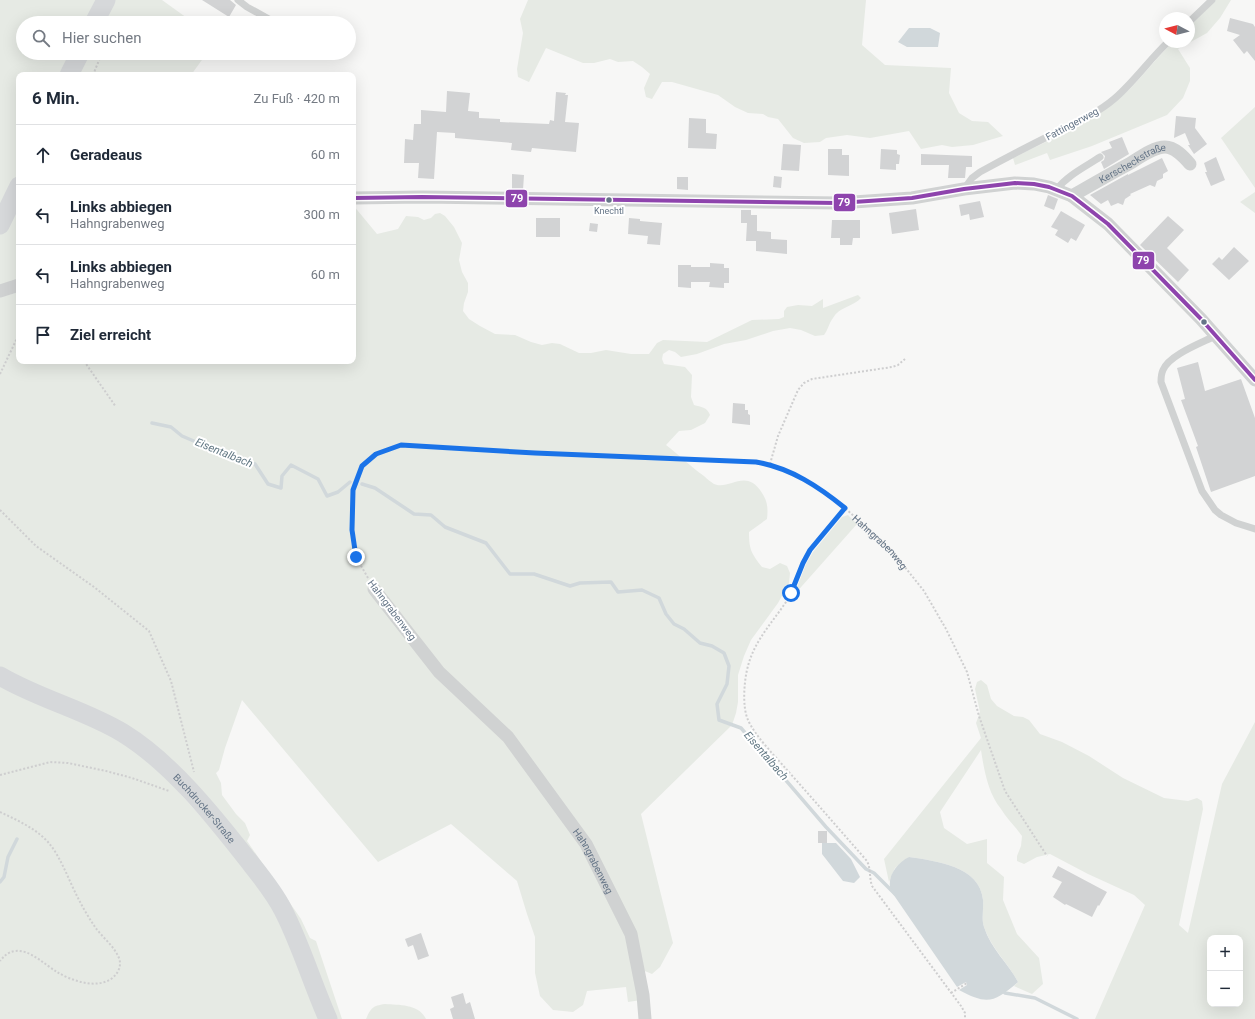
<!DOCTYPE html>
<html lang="de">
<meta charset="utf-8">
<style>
body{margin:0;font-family:Roboto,sans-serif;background:#f6f6f7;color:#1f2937}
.controls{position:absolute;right:12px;bottom:12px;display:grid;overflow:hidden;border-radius:8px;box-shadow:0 4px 16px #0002}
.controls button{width:36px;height:36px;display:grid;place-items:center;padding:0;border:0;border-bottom:1px solid #e0e1e3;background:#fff;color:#1f2937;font:20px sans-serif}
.compass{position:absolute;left:1159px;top:12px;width:36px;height:36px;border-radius:50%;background:#fff;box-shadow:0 4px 16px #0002;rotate:277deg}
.stop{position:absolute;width:12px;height:12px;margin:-9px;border:3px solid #1a73e8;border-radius:50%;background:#fff}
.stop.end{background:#1a73e8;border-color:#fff;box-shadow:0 1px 4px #0008}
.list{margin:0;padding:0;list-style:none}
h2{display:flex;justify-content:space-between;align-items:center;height:52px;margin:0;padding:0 16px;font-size:17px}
h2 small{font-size:13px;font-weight:400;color:#747a83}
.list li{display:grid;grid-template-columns:26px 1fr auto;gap:12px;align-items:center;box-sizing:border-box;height:60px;padding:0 16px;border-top:1px solid #e0e1e3}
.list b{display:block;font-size:15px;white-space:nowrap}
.list p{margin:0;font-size:13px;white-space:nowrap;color:#747a83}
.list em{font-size:13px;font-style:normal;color:#747a83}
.icon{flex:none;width:22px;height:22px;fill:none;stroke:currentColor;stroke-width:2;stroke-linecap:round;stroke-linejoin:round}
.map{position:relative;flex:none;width:1255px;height:1019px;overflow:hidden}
.search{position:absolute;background:#fff;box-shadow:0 4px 16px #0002;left:16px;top:16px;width:340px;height:44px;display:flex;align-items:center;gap:10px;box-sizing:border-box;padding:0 14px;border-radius:22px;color:#747a83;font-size:15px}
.panel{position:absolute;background:#fff;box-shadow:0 4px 16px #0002;left:16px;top:72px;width:340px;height:292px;border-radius:8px}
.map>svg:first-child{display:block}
.green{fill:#e6eae4;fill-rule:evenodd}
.water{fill:#d1d8db}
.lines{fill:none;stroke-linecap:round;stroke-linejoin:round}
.stream{stroke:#d1d8db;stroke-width:3.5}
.building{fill:#d2d3d4}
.path{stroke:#cececf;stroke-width:2;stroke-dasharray:2 2;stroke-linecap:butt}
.lane{stroke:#d0d2d2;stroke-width:7}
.street{stroke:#d0d2d2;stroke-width:13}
.secondary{stroke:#d6d8da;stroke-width:19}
.bus-1-casing{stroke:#fff;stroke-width:7}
.bus-1{stroke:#8e44ad;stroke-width:4}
.route{stroke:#1a73e8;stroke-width:5}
.bus-dot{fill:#657587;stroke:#fff;stroke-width:1.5}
.labels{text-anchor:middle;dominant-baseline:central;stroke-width:4;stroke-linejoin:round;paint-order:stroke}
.bus-label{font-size:9px;fill:#657587;stroke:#fff}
.street-label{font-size:10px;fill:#657587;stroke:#fff}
.water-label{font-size:11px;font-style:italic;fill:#617783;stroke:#fff}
.line-badge{stroke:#fff;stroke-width:1.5}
.badge-label{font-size:11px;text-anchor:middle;font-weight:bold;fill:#fff}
</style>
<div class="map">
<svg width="1255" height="1019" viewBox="0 0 1255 1019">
<rect width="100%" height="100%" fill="#f7f7f6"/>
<path class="green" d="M0 0H162L194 23H23V53H207L191 75H19V283L0 289Z
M528 0H866L862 45 885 65 951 68 949 93 959 113 972 121 988 122 1003 136 973 145 952 147 942 145 921 149 909 131 870 138 847 135 826 138 820 142 804 143 793 138 778 119 768 117 763 114 748 113 735 107 718 95 672 82H662L652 99 646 97 644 88 650 74 642 67 633 61 618 62 610 59 594 63H583L546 48 529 82 518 77 517 69 523 33 520 19Z
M1216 0H1231L1220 18 1207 33 1178 49 1190 68V81L1183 98 1167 115 1092 146 1050 160 1047 153 1015 165 1013 158C1046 141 1087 125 1115 102 1137 85 1153 61 1173 42H1189V27Z
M1255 107V188L1221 138Z
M1255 192V213L1240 202Z
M353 205 377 234 398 229 406 216 418 217 424 220 431 218 435 214 440 213 445 216 454 227 462 243 459 260 462 272 468 283V292L464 303 463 311 469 319 480 326 495 334 515 335 531 342 542 345 552 343 560 344 579 353H591L606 350 631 354H649L657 343 663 340 707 342 752 320 779 319 784 317V311L787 307 798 305 812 306 823 299V308L858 295 861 298C854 306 839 307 833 318 829 323 828 330 824 335L815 336 801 330 790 328 773 331 746 340 724 344 697 354 681 357 675 352 669 350 663 354 662 359 664 364 685 367 692 375 691 397 694 405C701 407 707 407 710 415L705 423 691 430 679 431 666 445C679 455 691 467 704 476 707 479 711 482 714 484 729 491 746 467 762 493 768 502 768 509 767 519L749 532C749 549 751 553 762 567L770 569 780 563 787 566 790 573 789 583 778 603 751 640 744 656 738 675V702L736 713 732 725 641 814 673 943 660 967 652 974 635 967 641 1000 628 1002 626 987 587 991 583 1005 573 1012 553 1010 540 996 535 973V937L527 914 517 881 451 824 378 862 242 700 225 748 219 770 216 773 221 783 222 795 236 814 245 823 250 835 247 841 301 919 310 938 316 941 342 1019H333L309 957 182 776 0 670V297L19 292V361H353Z
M848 515 857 524 794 595 806 564 813 552 842 517Z
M981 680 987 685 991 699 997 706 1014 716 1023 717 1029 720 1040 734 1062 742 1089 756 1123 778 1164 798 1188 801 1197 798 1202 801 1203 809 1179 925 1188 933 1222 784 1255 722V1019H1095L1145 905 1134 895 1088 874 1050 854 1037 857 1024 864 1017 861V856L1021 846 1022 836C1016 827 1007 819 1001 809 988 793 984 770 981 750L940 812 944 828 967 844 987 839V863L1004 877 1003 900 1017 934 1039 958 1043 984 1032 994 1014 986 1018 982C1008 963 991 948 984 927 981 918 984 909 983 900 980 866 936 861 909 857L895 868 889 882 884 859 981 738 976 723 980 712 975 689 977 682ZM1210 938H1240V1004H1210Z
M0 681 143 752 262 885 323 1019H0Z
M385 1004C399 1005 419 1004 426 1019H366C371 1008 372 1006 385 1004Z"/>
<path class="water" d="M909 28H930L940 33 938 47H907L898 42Z
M822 843H836L851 859 860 877 854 883 843 881 822 854Z
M909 857C936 861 980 866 983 900 984 909 981 918 984 927 991 949 1008 963 1018 982 994 1003 987 1005 959 990L967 985 966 982 957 987 891 891C886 877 897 863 909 857Z"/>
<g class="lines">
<path class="stream" d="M152 423 171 427 182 436 236 459 255 464 268 484 281 488 282 476 291 465 318 479 327 496 338 492 350 482
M362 484 375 488 414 514 431 515 445 527 486 543 510 574H534L570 586 580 583 611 582 618 592 642 590 659 598 666 614 674 624 684 629 700 643 712 646 724 653 729 666 727 684 717 704 719 720 741 728 826 827 866 869 874 873 895 894
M0 882 4 877 8 857 17 839
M1002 990 1005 993 1035 998 1077 1019"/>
</g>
<path class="building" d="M202 0H230L236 5 229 17Z
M1230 18 1253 24 1255 27V61L1247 51 1244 54 1233 40 1240 35 1227 31Z
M447 91 470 93 468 111 479 112V118L500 119V122L549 124 550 120 554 121 556 92 566 93 565 95H568L565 122 579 123 576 152 532 148 531 152 511 150 512 143 455 138V133L437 132 434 179 418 178 419 163H404L405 139 413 140 414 124H421V110L446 112Z
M1176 116 1196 118 1195 128 1207 144 1194 154 1188 145H1190L1185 133 1174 138Z
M689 118 706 119V133L717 134 716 149 688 148Z
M1122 137 1129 154 1104 169 1101 162 1104 160 1105 156 1101 152 1112 148 1109 142Z
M783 144 801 145 799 171 781 170Z
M828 149H842V155H849V176L828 175Z
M881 149 897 150V154L900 155 899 164H896V170L880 169Z
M921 154 972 156V167H966L965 178H948L949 165H921Z
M1216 157 1225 180 1211 186 1205 172H1207L1204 163Z
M1162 158 1168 171 1163 174V178L1157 181 1155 187 1150 185 1130 194 1131 195 1125 199 1123 205 1118 203 1111 206 1108 200 1101 204 1090 195 1128 174V175Z
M512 174 524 175 523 190H512Z
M774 176 782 177 781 188 773 187Z
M677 177H688V190L677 189Z
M1048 195 1058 199 1054 210 1044 206Z
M980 201 984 217 970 220 969 214 961 216 959 205Z
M916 209 919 230 892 234 889 213Z
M741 210H751V215H757V231L771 232V239L787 240V254L756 251V241H746L747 223H741Z
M1061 211 1085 225 1076 241 1071 238 1068 243 1055 235 1058 230 1051 227Z
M1168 216 1184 230 1167 248 1189 270 1178 282 1140 245Z
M536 218H560V237H536Z
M629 218 640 219V221L662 223 660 245 647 244 648 236 628 234Z
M832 220H860V238H853L852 245H840V238H831Z
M590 223 598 224 597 232 589 231Z
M1234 247 1249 261 1229 280 1212 264 1219 257 1222 260Z
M710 263 724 264V268H729V283H724V288L709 287 710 282H691V288L678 287V265H691V267H710Z
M1198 362 1205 391 1241 379 1255 418V476L1211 492 1196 447 1198 446 1181 400 1185 399 1177 368Z
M733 403 745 404V410H748V414L750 415V425L732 423Z
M818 831H827V843H818Z
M1058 866 1107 892 1099 906 1098 905 1092 917 1066 904 1065 905 1053 897 1062 882 1052 877Z
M421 933 429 956 418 960 413 945 408 947 405 939Z
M463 993 466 1004 470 1002 475 1019H453L450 1009 454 1007 451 997Z"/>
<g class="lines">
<g class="path">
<path d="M93 75 102 53"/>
<path d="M84 361 116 407"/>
<path d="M0 374 19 334"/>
<path d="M770 464 778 436 798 390 804 383 812 379 892 367 898 365 905 359"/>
<path d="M845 508C831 525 812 542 803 563 798 573 796 584 791 594 777 618 755 638 748 666 744 680 742 707 748 720 755 736 775 756 787 770 814 800 840 830 867 861 871 869 869 877 872 886L961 1006 965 1013V1019"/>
<path d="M0 510 36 546 94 587 149 631 171 681 194 772"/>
<path id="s1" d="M368 578 356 557 352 530 353 489 362 466 377 454 401 445 535 453 756 462 770 464 789 471 826 493 845 508 892 551 924 591 946 629 967 672 979 716 1005 791 1047 856"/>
<path d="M0 775 50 762 68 763 106 771 132 778 169 791"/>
<path d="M0 812C17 820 35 828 48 842 61 857 69 881 78 898 83 908 89 918 95 927 102 937 114 946 119 958 122 966 118 974 111 979 96 989 72 981 57 972 45 965 30 949 15 951 8 952 4 956 0 961"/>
<path d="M951 993 967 983"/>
</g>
<path class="lane" d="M238 0 247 7 276 23
M1189 22 1212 0
M964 189 972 178 980 172C1002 160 1025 148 1047 137 1070 125 1094 116 1114 99 1134 82 1149 60 1168 42
M1057 189C1068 175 1085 167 1100 157
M1215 336C1201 343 1169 355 1163 370 1161 374 1161 378 1161 382L1202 491 1215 510 1221 515 1236 523 1255 529"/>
<g class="street">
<path id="s2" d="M1072 196C1091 185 1110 174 1129 164 1139 158 1153 147 1165 147 1175 147 1184 157 1190 164"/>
<path d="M353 198 422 197 839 203 912 198 964 189 1015 183 1034 184 1049 187 1072 196 1108 224 1201 319 1255 380"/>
<path d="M0 291 19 285"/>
<path id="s3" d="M374 589 439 672 508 737 586 844 631 934 643 995 645 1019"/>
</g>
<g class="secondary">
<path d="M94 23 106 0"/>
<path d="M69 75 80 53"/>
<path d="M0 225 19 186"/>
<path id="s4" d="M0 676C39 699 85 710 123 733 170 762 211 813 244 855 258 873 273 890 283 910 301 945 312 983 328 1019"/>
</g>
<defs>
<path id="bus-1" d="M353 198 422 197 839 203 912 198 964 189 1015 183 1034 184 1049 187 1072 196 1108 224 1201 319 1255 380"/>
</defs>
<use href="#bus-1" class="bus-1-casing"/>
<use href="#bus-1" class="bus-1"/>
</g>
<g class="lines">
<path class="route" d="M356 557 352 530 353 490 362 466 376 454 401 445 535 453 756 462C791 468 819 487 845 508L810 550 803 563 791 593"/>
</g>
<g class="bus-dot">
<circle cx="609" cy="200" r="3.5"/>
<circle cx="1204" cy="322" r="3.5"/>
</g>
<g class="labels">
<g class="bus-label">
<text x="609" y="211">Knechtl</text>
</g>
<g class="street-label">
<text transform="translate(1072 124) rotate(-28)">Fattingerweg</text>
<text stroke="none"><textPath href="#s2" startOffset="69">Kerscheckstraße</textPath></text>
<text stroke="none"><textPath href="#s1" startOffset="668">Hahngrabenweg</textPath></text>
<text transform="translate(392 610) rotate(53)">Hahngrabenweg</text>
<text stroke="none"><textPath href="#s4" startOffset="247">Buchdrucker-Straße</textPath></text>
<text stroke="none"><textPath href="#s3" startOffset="351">Hahngrabenweg</textPath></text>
</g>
<g class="water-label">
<text transform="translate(224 453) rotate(22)">Eisentalbach</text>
<text transform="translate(766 756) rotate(49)">Eisentalbach</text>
</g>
</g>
<g class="line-badge">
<rect x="505" y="189" width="23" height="19" rx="4" fill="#8e44ad"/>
<rect x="833" y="193" width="23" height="19" rx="4" fill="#8e44ad"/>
<rect x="1132" y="251" width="23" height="19" rx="4" fill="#8e44ad"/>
</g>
<g class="badge-label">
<text x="517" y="202">79</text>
<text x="844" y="206">79</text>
<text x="1143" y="264">79</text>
</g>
</svg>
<div class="controls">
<button>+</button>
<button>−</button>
</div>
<svg class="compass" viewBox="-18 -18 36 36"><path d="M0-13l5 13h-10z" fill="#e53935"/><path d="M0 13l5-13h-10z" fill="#747a83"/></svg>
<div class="stop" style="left:791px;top:593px"></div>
<div class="stop end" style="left:356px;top:557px"></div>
<div class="search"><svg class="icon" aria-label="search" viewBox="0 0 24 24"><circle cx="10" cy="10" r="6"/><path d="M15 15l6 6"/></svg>Hier suchen</div>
<section class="panel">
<h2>6 Min.<small>Zu Fuß · 420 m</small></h2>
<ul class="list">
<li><svg class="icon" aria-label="ahead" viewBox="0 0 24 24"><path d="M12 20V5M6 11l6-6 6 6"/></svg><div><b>Geradeaus</b></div><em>60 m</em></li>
<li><svg class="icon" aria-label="left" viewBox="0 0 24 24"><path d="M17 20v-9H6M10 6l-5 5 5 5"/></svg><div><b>Links abbiegen</b><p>Hahngrabenweg</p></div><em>300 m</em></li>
<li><svg class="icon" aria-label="left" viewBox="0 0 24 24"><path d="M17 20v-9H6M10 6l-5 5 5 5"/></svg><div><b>Links abbiegen</b><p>Hahngrabenweg</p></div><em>60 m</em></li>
<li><svg class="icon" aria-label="arrive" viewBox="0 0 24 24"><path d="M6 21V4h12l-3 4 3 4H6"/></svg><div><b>Ziel erreicht</b></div></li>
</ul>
</section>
</div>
